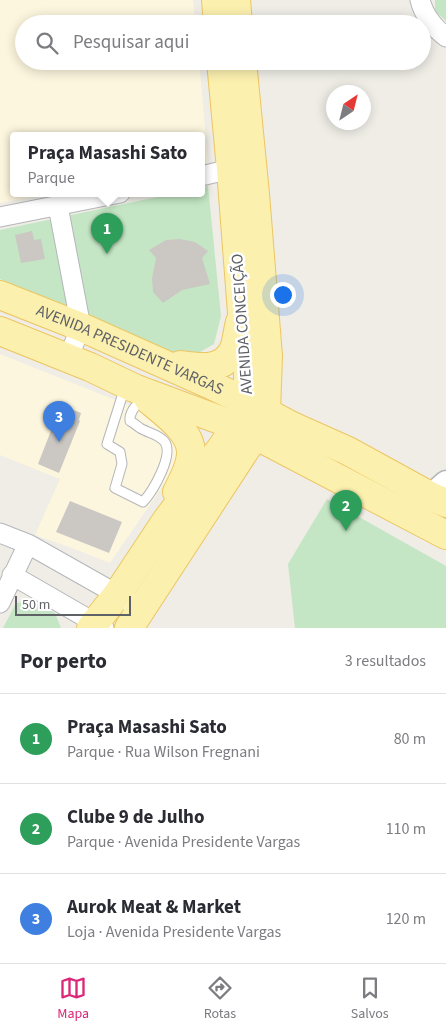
<!DOCTYPE html>
<html lang="pt">
<meta charset="utf-8">
<style>
body{margin:0;font-family:"Source Sans 3",sans-serif;background:#f2f2f3;color:#2b2b33}
.compass{position:absolute;left:326px;top:85px;width:45px;height:45px;border-radius:50%;background:#fff;box-shadow:0 2px 12px #0003;rotate:35deg}
.scale{position:absolute;left:15px;bottom:12px;width:116px;box-sizing:border-box;padding-left:5px;border:2px solid #5e6166;border-top:0;font-size:14px;line-height:18px;white-space:nowrap;color:#5e6166;-webkit-text-stroke:4px #fff;paint-order:stroke}
.you{position:absolute;left:282px;top:294px;width:18px;height:18px;margin:-12px;border:4px solid #fff;border-radius:50%;background:#1a73e8;box-shadow:0 0 0 8px #1a73e833}
.badge{display:grid;place-items:center;width:32px;height:32px;border-radius:50%;background:#db2777;color:#fff;font-size:16px;font-weight:700}
.pin{position:absolute;translate:-50% -41px;filter:drop-shadow(0 1px 2px #0008)}
.pin::after{content:'';position:absolute;top:26px;width:18px;height:15px;background:inherit;clip-path:polygon(0 0,100% 0,50% 100%)}
.popup{position:absolute;left:10px;top:132px;width:195px;height:65px;box-sizing:border-box;display:grid;place-content:center;border-radius:5px;background:#fff;filter:drop-shadow(0 1px 4px #0005);font-size:16px;white-space:nowrap;color:#7c7c81}
.popup b{font-size:19px;color:#2b2b33}
.popup::after{content:'';position:absolute;left:50%;top:100%;margin-left:-10px;border:10px solid transparent;border-top-color:#fff}
.list{margin:0;padding:0;list-style:none}
h2{display:flex;justify-content:space-between;align-items:center;height:65px;margin:0;padding:0 20px;font-size:21px}
h2 small{font-size:16px;font-weight:400;color:#7c7c81}
.list li{display:grid;grid-template-columns:32px 1fr auto;gap:15px;align-items:center;box-sizing:border-box;height:90px;padding:0 20px;border-top:1px solid #e1e1e2}
.list b{display:block;font-size:19px;white-space:nowrap}
.list p{margin:0;font-size:16px;white-space:nowrap;color:#7c7c81}
.list em{font-size:16px;font-style:normal;color:#7c7c81}
.icon{flex:none;width:28px;height:28px;fill:none;stroke:currentColor;stroke-width:2;stroke-linecap:round;stroke-linejoin:round}
.map{position:relative;flex:none;width:446px;height:628px;overflow:hidden}
.search{position:absolute;background:#fff;box-shadow:0 2px 12px #0003;left:15px;right:15px;top:15px;height:55px;display:flex;align-items:center;gap:12px;box-sizing:border-box;padding:0 18px;border-radius:28px;color:#7c7c81;font-size:19px}
.sheet{height:335px;background:#fff}
nav{display:flex;justify-content:space-around;align-items:center;box-sizing:border-box;height:70px;border-top:1px solid #e1e1e2;background:#fff;font-size:14px;color:#7c7c81}
nav a{display:grid;justify-items:center;gap:2px}
nav .on{color:#db2777}
.map>svg:first-child{display:block}
.commercial{fill:#fdf6de}
.green{fill:#c4e6c4}
.building{fill:#cbc8c4}
.lines{fill:none;stroke-linecap:round;stroke-linejoin:round}
.service-casing{stroke:#b4b6ba;stroke-width:11}
.minor-casing{stroke:#b4b6ba;stroke-width:21}
.tertiary-casing{stroke:#b4b6ba;stroke-width:25}
.primary-casing{stroke:#ecc663;stroke-width:30}
.service{stroke:#fff;stroke-width:9}
.minor{stroke:#fff;stroke-width:19}
.tertiary{stroke:#fff;stroke-width:22}
.primary{stroke:#fcf0af;stroke-width:28}
.labels{text-anchor:middle;dominant-baseline:central;stroke-width:5;stroke-linejoin:round;paint-order:stroke}
.street-label{font-size:16px;fill:#5e6166;stroke:#fff}
</style>
<div class="map">
<svg width="446" height="628" viewBox="0 0 446 628">
<rect width="100%" height="100%" fill="#efede6"/>
<path class="commercial" d="M0 0H193L195 24H24V61H199L208 163 201 165V135H13V193H55L0 203Z
M0 354 148 413 171 437 182 458 110 563 72 548 35 535 60 479 0 455Z"/>
<path class="green" d="M435 0H446V21L435 11Z
M208 186 221 316 214 344 193 356 165 352 0 279V230L176 193H201V188Z
M327 499 446 566V628H295L288 564Z
M33 601 55 613 61 628H3L16 603Z"/>
<path class="building" d="M32 231 34 240 41 239 45 259 21 263 15 235Z
M180 239 195 242 208 251 202 258 210 284 182 290 169 299 163 303 153 292 152 278 156 258 149 250 166 240Z
M61 405 81 413 79 420 80 421 59 473 38 464Z
M70 501 122 522 109 553 56 532Z"/>
<g class="lines">
<defs>
<path id="service" d="M125 387 107 444 120 452 122 464 115 488 143 502C153 491 175 454 164 441 158 434 148 433 140 428 137 426 134 423 130 421 129 411 137 405 143 398"/>
<path id="minor" d="M420 0C424 16 433 27 446 37
M201 176 231 169
M58 206 81 327 68 358
M0 217 120 193
M0 533 28 544 127 600
M12 575 104 628
M0 603 28 544"/>
<path id="tertiary" d="M430 496 446 482"/>
<g id="primary">
<path d="M216 0 218 24"/>
<path d="M236 0 238 24"/>
<path id="s1" d="M0 295 81 327 211 385 247 402 292 426 348 451 430 496 446 503"/>
<path d="M0 331 90 367 134 388 236 426 255 435 446 535"/>
<path d="M180 365C201 368 226 372 235 346 237 338 238 330 240 322"/>
<path d="M149 400C164 413 193 432 191 455 190 468 183 480 177 492"/>
<path d="M91 628 117 595 166 521 222 447 236 426 247 402 248 377 247 354 242 313 231 169 221 61"/>
<path d="M129 628 255 435 266 412 268 356 255 194 242 61"/>
</g>
</defs>
<use href="#service" class="service-casing"/>
<use href="#minor" class="minor-casing"/>
<use href="#tertiary" class="tertiary-casing"/>
<use href="#primary" class="primary-casing"/>
<use href="#service" class="service"/>
<use href="#minor" class="minor"/>
<use href="#tertiary" class="tertiary"/>
<use href="#primary" class="primary"/>
</g>
<g class="labels">
<g class="street-label">
<text transform="translate(242 324) rotate(-94)">AVENIDA CONCEIÇÃO</text>
<text stroke="none"><textPath href="#s1" startOffset="141">AVENIDA PRESIDENTE VARGAS</textPath></text>
</g>
</g>
</svg>
<svg class="compass" viewBox="-18 -18 36 36"><path d="M0-13l5 13h-10z" fill="#e53935"/><path d="M0 13l5-13h-10z" fill="#7c7c81"/></svg>
<div class="scale">50 m</div>
<div class="you"></div>
<div class="pin badge" style="left:107px;top:254px;background:#2e9e5b">1</div>
<div class="popup"><b>Praça Masashi Sato</b>Parque</div>
<div class="pin badge" style="left:346px;top:531px;background:#2e9e5b">2</div>
<div class="pin badge" style="left:59px;top:442px;background:#3f7fe0">3</div>
<div class="search"><svg class="icon" aria-label="search" viewBox="0 0 24 24"><circle cx="10" cy="10" r="6"/><path d="M15 15l6 6"/></svg>Pesquisar aqui</div>
</div>
<section class="sheet">
<h2>Por perto<small>3 resultados</small></h2>
<ul class="list">
<li><span class="badge" style="background:#2e9e5b">1</span><div><b>Praça Masashi Sato</b><p>Parque · Rua Wilson Fregnani</p></div><em>80 m</em></li>
<li><span class="badge" style="background:#2e9e5b">2</span><div><b>Clube 9 de Julho</b><p>Parque · Avenida Presidente Vargas</p></div><em>110 m</em></li>
<li><span class="badge" style="background:#3f7fe0">3</span><div><b>Aurok Meat &amp; Market</b><p>Loja · Avenida Presidente Vargas</p></div><em>120 m</em></li>
</ul>
</section>
<nav>
<a class="on"><svg class="icon" aria-label="map" viewBox="0 0 24 24"><path d="M3 6l6-2 6 2 6-2v14l-6 2-6-2-6 2zM9 4v14M15 6v14"/></svg>Mapa</a>
<a><svg class="icon" aria-label="directions" viewBox="0 0 24 24"><path d="M12 3l9 9-9 9-9-9zM9 14v-3h6M13 9l2 2-2 2"/></svg>Rotas</a>
<a><svg class="icon" aria-label="saved" viewBox="0 0 24 24"><path d="M7 4h10v16l-5-4-5 4z"/></svg>Salvos</a>
</nav>
